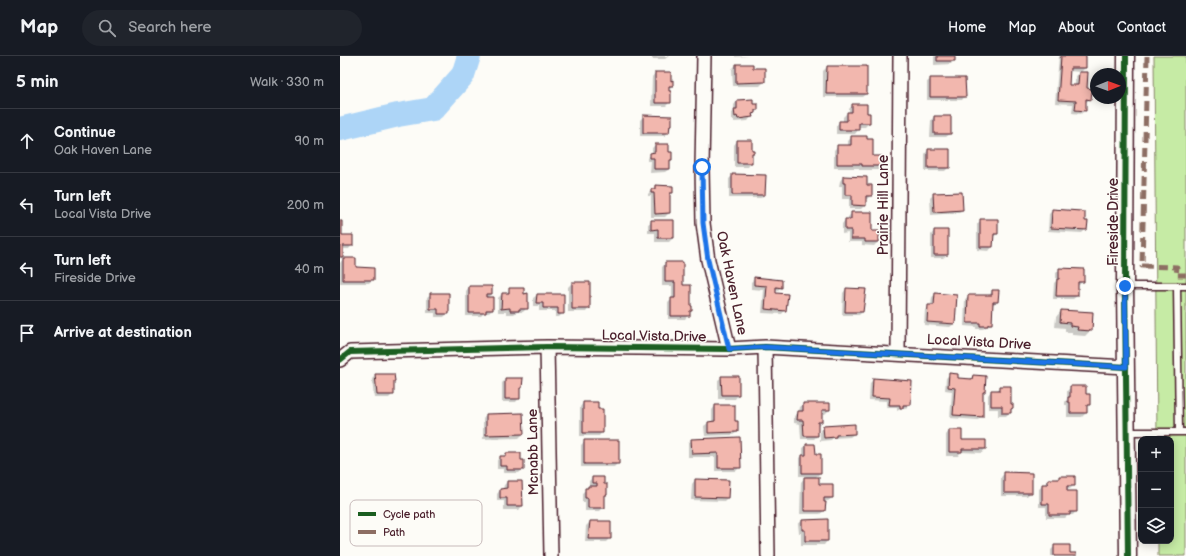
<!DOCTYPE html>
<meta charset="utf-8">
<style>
body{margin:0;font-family:"Balsamiq Sans",sans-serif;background:#20242c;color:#f1f3f6}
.controls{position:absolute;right:12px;bottom:12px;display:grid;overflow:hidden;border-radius:8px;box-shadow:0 2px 10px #0003}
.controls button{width:36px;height:36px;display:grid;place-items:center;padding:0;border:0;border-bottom:1px solid #363941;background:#171b24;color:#f1f3f6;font:20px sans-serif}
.compass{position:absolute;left:750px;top:12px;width:36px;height:36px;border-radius:50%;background:#171b24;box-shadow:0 2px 10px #0003;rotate:89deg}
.stop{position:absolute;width:12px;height:12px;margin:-9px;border:3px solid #1a73e8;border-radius:50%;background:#fff}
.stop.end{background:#1a73e8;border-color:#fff;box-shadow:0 1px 4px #0008}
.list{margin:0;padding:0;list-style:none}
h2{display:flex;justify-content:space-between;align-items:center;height:52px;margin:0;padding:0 16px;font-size:17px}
h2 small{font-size:13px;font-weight:400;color:#9ea1a6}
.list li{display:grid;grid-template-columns:26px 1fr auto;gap:12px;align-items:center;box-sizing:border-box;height:64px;padding:0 16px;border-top:1px solid #363941}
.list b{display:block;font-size:15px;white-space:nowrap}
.list p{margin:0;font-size:13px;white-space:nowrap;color:#9ea1a6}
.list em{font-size:13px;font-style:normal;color:#9ea1a6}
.icon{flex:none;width:22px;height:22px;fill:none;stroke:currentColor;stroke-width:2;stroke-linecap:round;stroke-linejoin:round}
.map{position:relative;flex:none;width:846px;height:500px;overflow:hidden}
header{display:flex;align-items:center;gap:24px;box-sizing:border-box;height:56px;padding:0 20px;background:#171b24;border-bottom:1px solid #363941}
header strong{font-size:19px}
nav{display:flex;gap:22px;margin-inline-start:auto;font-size:14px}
.search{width:280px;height:36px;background:#20242c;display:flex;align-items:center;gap:10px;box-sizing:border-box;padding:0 14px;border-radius:22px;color:#9ea1a6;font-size:15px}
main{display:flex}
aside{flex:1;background:#171b24}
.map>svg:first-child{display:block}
.green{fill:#c6eba5;stroke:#888568}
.shadow{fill:#0003;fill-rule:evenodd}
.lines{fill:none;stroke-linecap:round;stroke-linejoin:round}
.river{stroke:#add5f7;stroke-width:24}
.building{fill:#f2b7ae;stroke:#4a1f2b}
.service-casing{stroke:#4a1f2b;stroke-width:9}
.minor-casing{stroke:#4a1f2b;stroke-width:16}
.tertiary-casing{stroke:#4a1f2b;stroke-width:19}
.service{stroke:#fdfcf7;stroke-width:6}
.minor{stroke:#fdfcf7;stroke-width:13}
.tertiary{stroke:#fdfcf7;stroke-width:16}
.quiet{stroke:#8d6e63;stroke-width:5;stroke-dasharray:10 5;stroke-linecap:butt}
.cycleway-casing{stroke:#fdfcf7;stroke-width:8}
.cycleway{stroke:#1b5e20;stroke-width:6}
.route{stroke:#1a73e8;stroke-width:5}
.labels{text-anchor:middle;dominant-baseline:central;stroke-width:3;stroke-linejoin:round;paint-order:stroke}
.street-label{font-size:14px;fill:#4a1f2b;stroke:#fdfcf7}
.key{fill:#fdfcf7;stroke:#c7baba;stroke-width:1}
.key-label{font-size:11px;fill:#4a1f2b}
</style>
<header>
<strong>Map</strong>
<div class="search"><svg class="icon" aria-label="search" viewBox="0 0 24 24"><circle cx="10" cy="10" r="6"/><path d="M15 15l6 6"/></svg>Search here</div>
<nav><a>Home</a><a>Map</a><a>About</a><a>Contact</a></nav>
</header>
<main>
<aside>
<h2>5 min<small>Walk · 330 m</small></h2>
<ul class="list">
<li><svg class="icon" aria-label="ahead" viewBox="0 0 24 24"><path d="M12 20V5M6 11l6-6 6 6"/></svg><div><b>Continue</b><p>Oak Haven Lane</p></div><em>90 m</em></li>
<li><svg class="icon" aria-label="left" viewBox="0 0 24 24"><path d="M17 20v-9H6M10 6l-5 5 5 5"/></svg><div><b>Turn left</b><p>Local Vista Drive</p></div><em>200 m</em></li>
<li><svg class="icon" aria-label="left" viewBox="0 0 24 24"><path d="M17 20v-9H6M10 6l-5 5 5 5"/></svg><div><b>Turn left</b><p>Fireside Drive</p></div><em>40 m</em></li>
<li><svg class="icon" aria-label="arrive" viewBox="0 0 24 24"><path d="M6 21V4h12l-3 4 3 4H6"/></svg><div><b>Arrive at destination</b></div></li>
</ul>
</aside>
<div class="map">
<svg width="846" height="500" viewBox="0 0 846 500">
<rect width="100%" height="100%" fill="#fdfcf7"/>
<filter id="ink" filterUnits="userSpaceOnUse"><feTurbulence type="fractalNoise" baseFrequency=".025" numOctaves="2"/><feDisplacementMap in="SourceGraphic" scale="8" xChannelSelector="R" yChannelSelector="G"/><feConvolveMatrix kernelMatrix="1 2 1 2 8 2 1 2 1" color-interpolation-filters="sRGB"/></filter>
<g filter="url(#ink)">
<path class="green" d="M814 0H846V500H818V485H831V383H817Z"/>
<path class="shadow" d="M312 0H329L325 3H312Z
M395 0H409L395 1Z
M594 0H614V4L611 8 594 9Z
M719 0H745V12L740 17 750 43 745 47V54L741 58 732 57 733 48 715 47ZM729 15 740 16 735 20V30H728Z
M396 9 412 13H424V26L420 30H393L392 13Z
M487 11 526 38 522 41H483V15Z
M315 17 330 26 332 30 328 34 330 46 326 50H311L312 21Z
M591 23 625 40 622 44H587V26Z
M397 45 412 49 417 54 408 65 394 66V64H392L391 58 394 55V49Z
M513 49 526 58 529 67 525 71H518V74L515 78H496V70L499 66H503V61L507 57H509V53Z
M304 60 331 68 329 71 328 76 325 80H300V64Z
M594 61 610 78 606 81H590L591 64Z
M512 81 532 101H541V110L538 114H519V112H494V94L498 90H508V85Z
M397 85 413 97 411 99V107L408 111H394V89Z
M315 89 329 105V113L325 116 310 117 311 105H307V102L312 98V92Z
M588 94 609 111 605 115H585V98Z
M393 119 424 139 421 142H389V123Z
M503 121 526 130 531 139 527 143H525V149L521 153H509V143H502V130H499L500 125Z
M315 130 332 137 329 140V157L325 161H311V140H308V138Z
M594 138 622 154 618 157 591 159 590 142Z
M713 154 739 157 746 173 742 177 708 175 709 158Z
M512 157 531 176 538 186 534 190 522 189V186H508V177L502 178V168L505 164H508V161Z
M641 164 657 178 653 181 652 191 649 195 637 194V168Z
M312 165 333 182 329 186H315V177H308V168Z
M0 166 1 180 12 189 9 193H2V201L0 203Z
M594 175 607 199 603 202H591V179Z
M3 203 15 212 33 223 29 227H0V207Z
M326 207 342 230 351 255 345 263H328V247L332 243V230H322V211Z
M720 213 743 225 739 229H737V240L733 243H713L714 227 716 225V217Z
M415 222 441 231 437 235H435L445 254 442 258 422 257 424 234 411 233V226Z
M232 227H249V252L246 256H228V231Z
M129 231H151V238L147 242 152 254 149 257H144L141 260H126V235Z
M170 233 187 252 183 256H177L174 258H166V256H158V242L162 238H166Z
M506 233 522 256 519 259H502L503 237Z
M652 235 657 246 652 249 651 268 643 273H636V271L624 270 625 243 629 240H649Z
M91 238 108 257 104 261H95V257H87V241Z
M596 238 614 268 610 271 584 269 585 254 589 250H591L592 241Z
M197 239H223V257L219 261H215V255H199V250H193V242Z
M721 255 751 274 745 280 732 279V276H725V272L715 271 716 261Z
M610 318 616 323 629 324 633 320 644 336 642 338V360L638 364 610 362 612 335 605 334 606 322Z
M36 319H53L54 325 53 327V338L49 342H34L32 323Z
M382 321 398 339 395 343H378V324Z
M166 323 182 331 179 334V342L176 346H162V327Z
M534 323 570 349 566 353 562 352 557 355V352H546L547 345 529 344 530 327Z
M661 331 670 354V356L666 360H658V353H648V339L651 335 657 334Z
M731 331 745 339 749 348 746 352V357L742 361H727V349H725V346L727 343V335Z
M243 347 257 354 262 376 259 380H240V351Z
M463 348 489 354 485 358H481V366L477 370V380L474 383H461L460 368 454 367V360L459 356 460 351Z
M375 350 394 366 397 376 393 379 365 380 364 370 368 367H372V354Z
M182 358 183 378 179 382 143 383V363L146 359Z
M484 371 514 378 510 381 493 382 491 384 480 385V374Z
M609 375 621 385 645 393 642 397 621 396 618 400H606V379Z
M399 382 400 411 396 415H375V401H348V387L352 384Z
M245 385 278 407 274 411H241V389Z
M467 389 475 399 480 417 475 422 478 429 492 442 488 445H485L484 455 480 458H460L461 426 466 420H459V403L463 399V392Z
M166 398 180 405 183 413 179 417H163L164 413H157V404Z
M665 417 691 436 687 440H661V421Z
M719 421 734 429 730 433H726L736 455 733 459H728L725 462H706V451H699V433L709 424H716Z
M252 422 263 429 266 438 264 440V451L260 455H245V446H242V437L249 431V425Z
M355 424 387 442 384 445 351 444 352 428Z
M167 426 182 450 179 454H164V445H157V438L160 434 163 433 164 429Z
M462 465 487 485 484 489H461V477H459L458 468Z
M250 466 270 482 266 486H245L246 470Z
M715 490 729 498 735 500H711V494Z"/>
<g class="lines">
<path class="river" d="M0 73 58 59 93 53 123 19 129 0"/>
</g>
<path class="building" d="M597 0H615V5H597Z
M721 0H746V12H730L729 29H738L739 16H748L747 32 752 33 751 44 746 43V55L735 54 736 45 718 44Z
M396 8H413V12H425V26L396 27Z
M487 10H527V38H486Z
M315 16H331V25L333 24V30H329V35H331V47H315Z
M590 22H625L626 41H590Z
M413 43V48H418V54H415V57L412 58 413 61 398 63 397 60 395 61 394 53H397V44Z
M512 48H527V57H530V67H519V74H499V65H507V56H512Z
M303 59 332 60V69H330L329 77H303Z
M594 60H611V78H594Z
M511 80H527V83H533V100H542V110H522V108H497V89H511Z
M397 84H412V94H414V97H412V107H397Z
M315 88H329V96H332V104H330V113H314V102H310V97L315 96Z
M588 93H610V112H588Z
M392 118 426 119 425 139H392Z
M503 120 527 121V129H532V140H526V150L512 149V139H505V127H503Z
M315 129 333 130V137H330V157L315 158 314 137H311V133H315Z
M622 136 623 154 594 156 593 137Z
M712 153 741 155V156H745V165H748L747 174 711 172Z
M511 156H532V175H539V186H525V183H511V174H505V163H511Z
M640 163H658V178H654L653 191H640Z
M311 164H334V182H318V173L311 174Z
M0 165H2V179H13V190H3V201H0Z
M594 174H608V199H594Z
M3 202H16V211L34 212V224H3Z
M325 206H343V229H351V250H352V255H350V260H331V242H335V226H325Z
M719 212 744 213V226H738V240H716L717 223H719Z
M414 221 442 224V232L436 231V237L448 238 446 255 425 253 427 230 414 229Z
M232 226H250V253H232Z
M129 230H152V238H146V241H153V254H146V257H129Z
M169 232H184V238L188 237V253H179V255H170V252L161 253 162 237H169Z
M506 232 526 233 523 256H505Z
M652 234H659L658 246H653L652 268H648V270H640V267H627L628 239H652Z
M90 237H109V258H98V253H90Z
M595 237 617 239 615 268 587 266 588 249H594Z
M197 238H224V258H218V252H203V247H196Z
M721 254 753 256 752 275 737 274 738 271 730 270V267L720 266Z
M609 317 618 318V322L632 323 633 319 646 320 645 336H643V361L613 359 615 332 608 331Z
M35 318H54L55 325H54V339H37Z
M381 320H399V339H382Z
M165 322H183L182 332H180V343H165Z
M533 322 572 325 571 349H563V352H560V349H549L550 342 532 341Z
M660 330H671V348H673V352L671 353V357H662V350H651V334H660Z
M730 330H746V338H750V349H747V357H730V346H728V341H730Z
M243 346H258V353H263V377H243Z
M463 347H490V354H482V366H478V380H464L463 364H457L458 355H463Z
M375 349H395V365H398V376L368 377V366L375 365Z
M183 357 184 378 146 379V358Z
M515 368V378L496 379V381L484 382 483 370Z
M609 374H622V384H646V393H622V396H609Z
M400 381 401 412H378V397L352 398 351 383Z
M244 384H279V408H244Z
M466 388H475L476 398H481V417H462V399H466Z
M166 397H181V404H184V414H167V410H160V400H166Z
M664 416 692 417V437H664Z
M719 420H735V430H727V435H737V456H730V459H709V448H702V428H708V423H719Z
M252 421H264V428H267V439H265V452H248V442H245V432H248V430H257V427H252Z
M464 421H479V428H493V442H484V446H486L485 455H464Z
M355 423 389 424 388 442 355 441Z
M167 425H182L183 450H167V442H160V433L167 432Z
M488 463V485H465V474H462V464Z
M250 465H271V483H248Z
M714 489H730V497H736V500H714Z"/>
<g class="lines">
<defs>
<path id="service" d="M786 230H846
M837 230 839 376
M787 376H846"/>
<path id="minor" d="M364 0 362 111 363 167 368 204 389 293
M207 291 211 500
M425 291 428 500
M558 297 560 0
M0 304 10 296 207 291 389 293 425 291 786 311"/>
<path id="tertiary" d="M786 0 785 230 788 500"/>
</defs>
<use href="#service" class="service-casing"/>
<use href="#minor" class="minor-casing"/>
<use href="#tertiary" class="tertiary-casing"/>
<use href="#service" class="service"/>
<use href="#minor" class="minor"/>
<use href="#tertiary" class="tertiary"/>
<path class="quiet" d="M807 0 802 210 837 211 836 219H846"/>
<defs>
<path id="cycleway" d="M786 0 785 230 788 500
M0 304 10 296 207 291 389 293 425 291 786 311"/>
</defs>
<use href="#cycleway" class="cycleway-casing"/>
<use href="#cycleway" class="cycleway"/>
</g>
</g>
<g class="lines" filter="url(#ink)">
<path class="route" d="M362 111 363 167 368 204 389 293 425 291 786 311 785 230"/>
</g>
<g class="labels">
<g class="street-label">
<text transform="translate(543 149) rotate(-90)">Prairie Hill Lane</text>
<text transform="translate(773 166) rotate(-90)">Fireside Drive</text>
<text transform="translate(392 227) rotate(78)">Oak Haven Lane</text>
<text transform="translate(314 280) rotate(1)">Local Vista Drive</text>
<text transform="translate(639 286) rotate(3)">Local Vista Drive</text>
<text transform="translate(193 396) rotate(-91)">Mcnabb Lane</text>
</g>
</g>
<rect x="10" y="444" width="132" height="46" rx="6" class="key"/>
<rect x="18" y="456" width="18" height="4" fill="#1b5e20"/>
<rect x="18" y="474" width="18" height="4" fill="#8d6e63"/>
<g class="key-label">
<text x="43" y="462">Cycle path</text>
<text x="43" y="480">Path</text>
</g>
</svg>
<div class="controls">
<button>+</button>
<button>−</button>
<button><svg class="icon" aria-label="layers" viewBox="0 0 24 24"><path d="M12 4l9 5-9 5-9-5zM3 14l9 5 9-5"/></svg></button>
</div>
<svg class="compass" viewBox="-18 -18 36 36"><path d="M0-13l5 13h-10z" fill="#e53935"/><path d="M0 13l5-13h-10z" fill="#9ea1a6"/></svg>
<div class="stop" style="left:362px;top:111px"></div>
<div class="stop end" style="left:785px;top:230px"></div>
</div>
</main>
